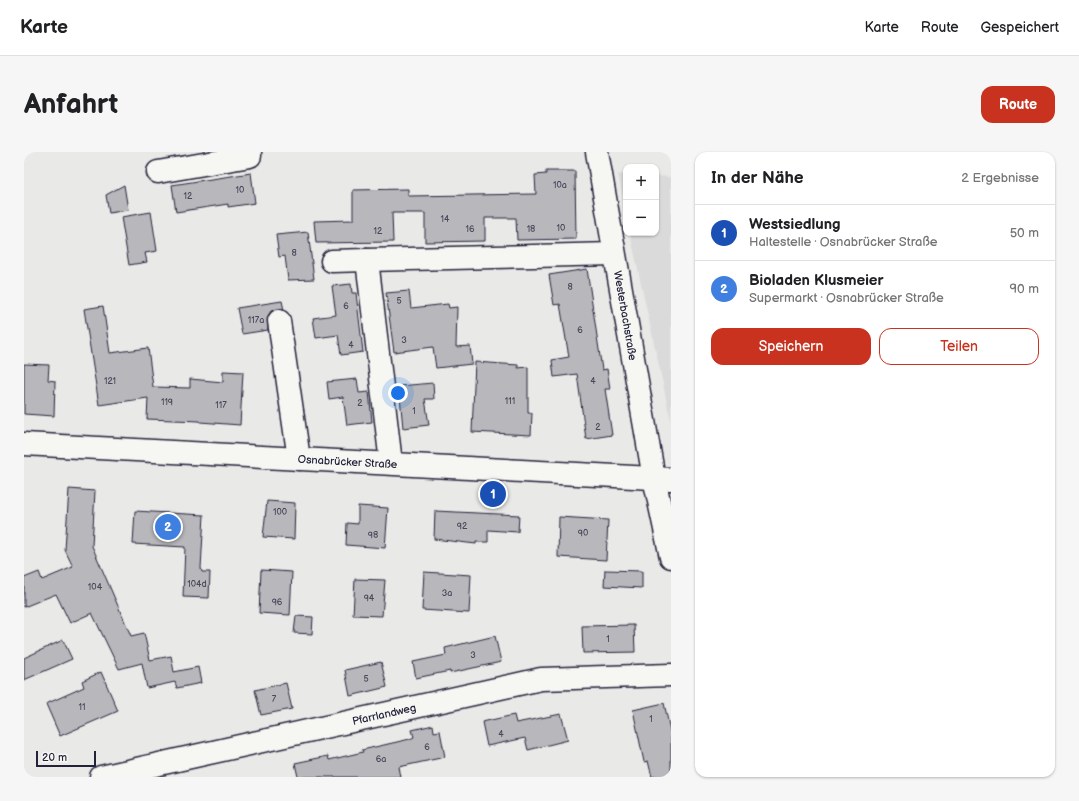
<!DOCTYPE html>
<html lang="de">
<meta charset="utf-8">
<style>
body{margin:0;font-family:"Balsamiq Sans",sans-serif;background:#f6f6f6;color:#202124}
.controls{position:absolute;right:12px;top:12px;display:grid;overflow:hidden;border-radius:8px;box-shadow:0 1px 3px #0004}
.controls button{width:36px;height:36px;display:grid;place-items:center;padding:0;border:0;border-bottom:1px solid #e0e0e0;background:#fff;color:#202124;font:20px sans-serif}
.scale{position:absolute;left:12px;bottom:10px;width:60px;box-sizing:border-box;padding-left:4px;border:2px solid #22223b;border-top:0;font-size:11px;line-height:14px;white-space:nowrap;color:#22223b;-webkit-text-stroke:3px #f6f6f2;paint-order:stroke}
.you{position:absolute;left:374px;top:241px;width:14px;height:14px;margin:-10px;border:3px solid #fff;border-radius:50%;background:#1a73e8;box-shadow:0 0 0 6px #1a73e833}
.badge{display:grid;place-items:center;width:26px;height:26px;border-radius:50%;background:#c8321e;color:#fff;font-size:13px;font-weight:700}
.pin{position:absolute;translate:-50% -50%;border:2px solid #fff;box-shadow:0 1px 4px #0006}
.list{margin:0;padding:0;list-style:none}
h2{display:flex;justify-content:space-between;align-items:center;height:52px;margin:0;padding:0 16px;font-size:17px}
h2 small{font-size:13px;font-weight:400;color:#757577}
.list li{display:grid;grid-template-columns:26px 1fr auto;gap:12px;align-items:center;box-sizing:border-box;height:56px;padding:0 16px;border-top:1px solid #e0e0e0}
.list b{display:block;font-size:15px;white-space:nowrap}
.list p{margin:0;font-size:13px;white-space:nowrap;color:#757577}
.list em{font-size:13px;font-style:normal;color:#757577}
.actions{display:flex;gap:8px;padding:12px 16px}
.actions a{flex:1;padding:9px 0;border:1px solid #c8321e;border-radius:12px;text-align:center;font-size:14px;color:#c8321e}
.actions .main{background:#c8321e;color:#fff}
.map{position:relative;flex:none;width:647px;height:625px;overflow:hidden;border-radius:12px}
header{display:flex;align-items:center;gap:24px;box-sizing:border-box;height:56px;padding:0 20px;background:#fff;border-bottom:1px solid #e0e0e0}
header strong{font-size:19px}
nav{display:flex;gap:22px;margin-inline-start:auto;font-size:14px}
.intro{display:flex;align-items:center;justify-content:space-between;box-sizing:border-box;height:96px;padding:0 24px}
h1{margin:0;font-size:28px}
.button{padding:10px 18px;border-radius:12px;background:#c8321e;color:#fff;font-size:14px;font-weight:700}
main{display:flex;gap:24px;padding:0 24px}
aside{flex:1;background:#fff;border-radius:12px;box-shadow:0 1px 3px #0004}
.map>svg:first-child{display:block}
.built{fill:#dadada}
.building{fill:#b8b8bc;stroke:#22223b}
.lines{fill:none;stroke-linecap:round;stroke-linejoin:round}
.minor-casing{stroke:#22223b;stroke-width:25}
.major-casing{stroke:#22223b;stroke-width:25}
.minor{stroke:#f6f6f2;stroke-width:22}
.major{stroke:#f6f6f2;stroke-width:22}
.labels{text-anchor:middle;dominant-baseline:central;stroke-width:3.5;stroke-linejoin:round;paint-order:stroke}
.number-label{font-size:9px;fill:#48485b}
.street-label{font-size:11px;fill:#22223b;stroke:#f6f6f2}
</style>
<header>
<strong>Karte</strong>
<nav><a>Karte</a><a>Route</a><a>Gespeichert</a></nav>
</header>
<div class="intro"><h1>Anfahrt</h1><a class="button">Route</a></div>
<main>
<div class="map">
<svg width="647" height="625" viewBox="0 0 647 625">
<rect width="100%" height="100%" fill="#e9e9e7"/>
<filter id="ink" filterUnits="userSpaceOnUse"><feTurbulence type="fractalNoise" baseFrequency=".025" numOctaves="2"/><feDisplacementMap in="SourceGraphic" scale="8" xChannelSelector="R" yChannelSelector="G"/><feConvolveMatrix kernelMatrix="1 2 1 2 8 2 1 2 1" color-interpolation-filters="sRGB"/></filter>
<g filter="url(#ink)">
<path class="built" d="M594 22 602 23V61Z
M632 24 647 25V269L606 81H632Z"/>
<path class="building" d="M522 19H551L552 87 493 88 492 66H461V89L401 90V61H368L369 90 292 91 290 69 329 68V38L384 37V44L512 42 511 23 522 22Z
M227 21 231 51 204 55V52L152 60 148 33Z
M100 33 104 58 85 61 82 43Z
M127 60 133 99 121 101 123 110 105 113 97 65Z
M284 80 290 127 264 128 261 104 255 105 252 83Z
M563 117 578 218 583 217 586 237H581L588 283 562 287 553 222 530 225 528 208 545 205 536 152 530 153 525 123Z
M327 132 328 141H332L339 200 317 203 314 183 292 186 289 166 312 163 308 134Z
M385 139 387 156 424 152 425 156 433 155 432 195 446 194 448 212 412 216 409 195 370 200 362 141Z
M258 149 260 158 253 157 247 159 244 164V178L218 182 213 156Z
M79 154 86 201 124 196 129 235 166 236V227L199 230V219L219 220 216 273 176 270V269L123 267 124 246 75 253 60 157Z
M451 210 494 213V216L504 215V261H508L507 283 448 280Z
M0 212 25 213 24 228 31 229 30 264 0 262Z
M333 227 335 241 345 240 348 270 323 273 319 245 305 247 303 230Z
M409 231 410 247H401L405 273 379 276 375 234Z
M45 337 71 339 68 394 107 484 120 481 126 508 147 504 150 520 174 515 177 531 153 536 151 530 123 536 118 511 95 517 68 461 46 471 32 442 0 455V426L15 420 18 428 49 415 41 398Z
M243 349 271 351 270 387 239 385Z
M334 354 364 356 361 396 322 393 323 371 334 372Z
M111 359 180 363 177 416 178 420H186L185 446 159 445 161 395 109 392Z
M411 359 495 363 494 380 464 378V390H452V392L410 387Z
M535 365 584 368 582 408 534 405Z
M237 418 268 420 266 463 235 461Z
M581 418 618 419V436L580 434Z
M400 420 447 423 445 461 398 458Z
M331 427 361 428 358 464 329 463Z
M272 464 289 465 288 482 270 481Z
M610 473 611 500 559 501 558 474Z
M471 484 477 510 426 521V519L392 526 389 510 422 503 421 496Z
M39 488 48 507 0 528V506Z
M357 510 363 535 326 544 321 518Z
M77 520 94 559 36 584 22 552 60 535 58 529Z
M262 531 268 557 237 563 231 538Z
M640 551 647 583V625H628L624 609 620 610 609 558Z
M537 562 544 588 504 598 501 586 463 594 458 570 490 563 492 571Z
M409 573 410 580 416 579 421 605 375 615 377 625H274L271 611 304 604 305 608 339 600 338 598 386 587 390 585 388 578Z"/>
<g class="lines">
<defs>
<g id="minor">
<path d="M134 20 226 4V0"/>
<path d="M308 109 343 108"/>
<path d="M255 169 275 307"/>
<path d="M367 311 343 108 590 102"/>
<path d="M630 326 647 405"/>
<path id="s1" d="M77 625 517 527 647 523"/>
</g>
<g id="major">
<path id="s2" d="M573 0 630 326"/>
<path id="s3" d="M0 292 647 327"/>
</g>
</defs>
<use href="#minor" class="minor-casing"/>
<use href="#major" class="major-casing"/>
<use href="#minor" class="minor"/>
<use href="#major" class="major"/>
</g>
</g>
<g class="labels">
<g class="number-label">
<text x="536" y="33">10a</text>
<text x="216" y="38">10</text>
<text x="164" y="44">12</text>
<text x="421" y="67">14</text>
<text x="537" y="76">10</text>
<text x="446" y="77">16</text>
<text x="507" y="77">18</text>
<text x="354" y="79">12</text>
<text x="270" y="101">8</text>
<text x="546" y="135">8</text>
<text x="375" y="149">5</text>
<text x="322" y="154">6</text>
<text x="232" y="168">117a</text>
<text x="556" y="178">6</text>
<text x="380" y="188">3</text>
<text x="327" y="193">4</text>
<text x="86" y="229">121</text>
<text x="569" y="229">4</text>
<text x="486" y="249">111</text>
<text x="143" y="250">119</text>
<text x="336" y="251">2</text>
<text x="197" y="253">117</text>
<text x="390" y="259">1</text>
<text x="574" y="275">2</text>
<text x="256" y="360">100</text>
<text x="438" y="374">92</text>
<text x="559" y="381">90</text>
<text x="349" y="383">98</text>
<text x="173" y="432">104d</text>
<text x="71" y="435">104</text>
<text x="423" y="441">3a</text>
<text x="345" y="446">94</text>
<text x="253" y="450">96</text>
<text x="584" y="487">1</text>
<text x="449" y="503">3</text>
<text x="342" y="527">5</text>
<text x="250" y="547">7</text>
<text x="58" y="555">11</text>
<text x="627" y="567">1</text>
<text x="477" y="582">4</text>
<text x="403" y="595">6</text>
<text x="357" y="607">6a</text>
</g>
<g class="street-label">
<text stroke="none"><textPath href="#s2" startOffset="166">Westerbachstraße</textPath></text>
<text stroke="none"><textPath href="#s3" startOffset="324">Osnabrücker Straße</textPath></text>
<text stroke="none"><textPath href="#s1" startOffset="290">Pfarrlandweg</textPath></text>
</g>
</g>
</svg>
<div class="controls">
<button>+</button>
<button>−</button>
</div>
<div class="scale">20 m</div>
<div class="you"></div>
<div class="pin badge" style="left:469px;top:342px;background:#1a4fb4">1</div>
<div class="pin badge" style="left:144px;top:375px;background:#3f7fe0">2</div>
</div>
<aside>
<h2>In der Nähe<small>2 Ergebnisse</small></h2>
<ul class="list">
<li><span class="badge" style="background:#1a4fb4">1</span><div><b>Westsiedlung</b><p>Haltestelle · Osnabrücker Straße</p></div><em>50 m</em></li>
<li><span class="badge" style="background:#3f7fe0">2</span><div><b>Bioladen Klusmeier</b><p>Supermarkt · Osnabrücker Straße</p></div><em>90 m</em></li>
</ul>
<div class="actions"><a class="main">Speichern</a><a>Teilen</a></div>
</aside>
</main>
